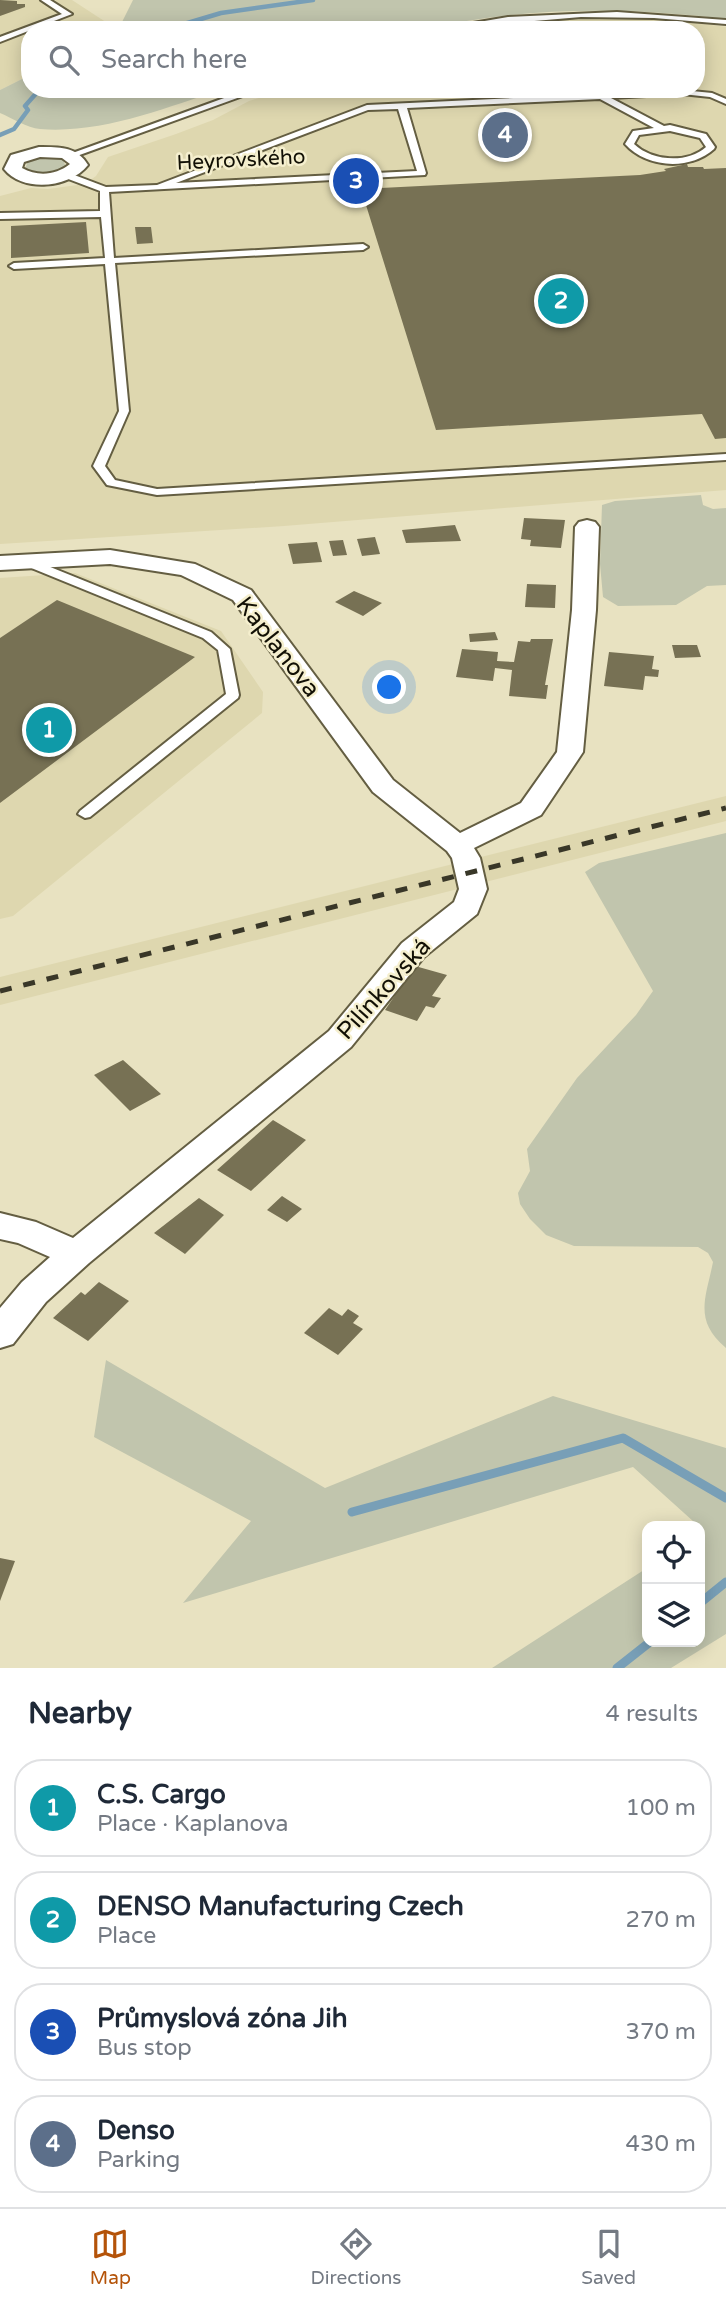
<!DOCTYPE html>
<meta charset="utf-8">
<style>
body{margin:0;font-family:"Varela Round",sans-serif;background:#f2f2f3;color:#1f2937}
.controls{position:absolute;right:21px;bottom:21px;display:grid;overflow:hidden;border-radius:14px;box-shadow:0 4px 18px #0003}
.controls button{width:63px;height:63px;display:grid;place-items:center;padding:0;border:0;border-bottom:2px solid #e0e1e3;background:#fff;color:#1f2937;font:35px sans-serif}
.you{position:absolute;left:390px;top:688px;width:24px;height:24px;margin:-18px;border:5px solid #fff;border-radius:50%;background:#1a73e8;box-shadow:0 0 0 10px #1a73e833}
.badge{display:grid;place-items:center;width:46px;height:46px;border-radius:50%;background:#b45309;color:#fff;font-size:23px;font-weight:700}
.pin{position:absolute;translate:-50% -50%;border:4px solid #fff;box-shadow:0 2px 7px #0006}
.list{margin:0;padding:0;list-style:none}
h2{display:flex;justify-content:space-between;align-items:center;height:91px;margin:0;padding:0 28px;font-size:30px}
h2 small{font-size:23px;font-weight:400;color:#747a83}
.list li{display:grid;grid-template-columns:46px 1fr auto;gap:21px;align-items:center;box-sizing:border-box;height:98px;margin:0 14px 14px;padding:0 14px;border:2px solid #e0e1e3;border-radius:28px}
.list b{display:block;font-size:26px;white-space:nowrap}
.list p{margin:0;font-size:23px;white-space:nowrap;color:#747a83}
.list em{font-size:23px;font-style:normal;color:#747a83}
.icon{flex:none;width:38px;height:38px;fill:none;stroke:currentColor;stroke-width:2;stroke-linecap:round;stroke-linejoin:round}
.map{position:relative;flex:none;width:726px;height:1668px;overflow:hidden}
.search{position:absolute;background:#fff;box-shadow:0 4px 18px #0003;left:21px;right:21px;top:21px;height:77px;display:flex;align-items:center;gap:18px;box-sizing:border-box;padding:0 24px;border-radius:28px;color:#747a83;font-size:26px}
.sheet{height:539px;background:#fff}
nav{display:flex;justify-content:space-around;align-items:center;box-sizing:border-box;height:98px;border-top:2px solid #e0e1e3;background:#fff;font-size:19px;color:#747a83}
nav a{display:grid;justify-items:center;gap:4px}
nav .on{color:#b45309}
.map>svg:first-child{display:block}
.built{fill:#ded7af}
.green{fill:#c1c5ad}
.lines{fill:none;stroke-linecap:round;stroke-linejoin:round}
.stream-far1{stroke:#789fb7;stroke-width:4.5}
.stream{stroke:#789fb7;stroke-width:9}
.building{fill:#777154}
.lane-casing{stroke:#645e42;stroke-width:4}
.street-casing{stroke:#645e42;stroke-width:4}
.lane{fill:#fff;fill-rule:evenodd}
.street{fill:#fff;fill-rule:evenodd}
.rail{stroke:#393728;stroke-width:5;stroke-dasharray:12 12;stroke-linecap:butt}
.labels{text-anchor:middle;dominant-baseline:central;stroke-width:5;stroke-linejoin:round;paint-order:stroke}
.far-street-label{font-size:21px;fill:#121005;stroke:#f5efce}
.street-label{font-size:24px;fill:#121005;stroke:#f5efce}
</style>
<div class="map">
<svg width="726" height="1668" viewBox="0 0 726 1668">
<rect width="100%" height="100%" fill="#e8e2c1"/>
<path class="built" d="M0 0H72L118 30H30V75L0 90Z
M594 17 669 19 726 27V490L284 526 0 544V196L31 188 48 189 85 184 96 176 108 157 176 134 213 120 249 101 287 89H696V30H462L545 18Z
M75 573 221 631 263 692 262 713 13 916 0 919V578Z
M726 796V821L0 1005V977Z"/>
<path class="green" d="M133 0H726V19C630 7 519 6 425 30H118Z
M30 75V89H223C165 108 102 134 40 129 27 128 12 118 0 113V90Z
M46 157 63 160 66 167C52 174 39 177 25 169L28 161Z
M701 495 703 505 713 509 726 508V585L707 586 676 605 618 606 603 597 600 564 602 505 615 501Z
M726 833V1348C693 1320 706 1298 713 1262L708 1253 698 1247 574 1246 546 1235 530 1219 520 1204 518 1193 530 1171 527 1149 577 1078 636 1015 653 991 585 872 599 863Z
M106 1360 325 1488 553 1396 726 1448V1634L671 1668H492L647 1568V1642H700V1534L704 1531 633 1467 183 1603 251 1521 94 1437Z"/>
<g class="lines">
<path class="stream-far1" d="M164 30 221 13 313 0
M0 135 14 129 28 110 25 106 40 89"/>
<path class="stream" d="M352 1512 623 1438 726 1498
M700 1603 726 1582
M617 1668 650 1642"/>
</g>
<path class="building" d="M0 0 17 1V4H25V7L0 16Z
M687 164 688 167H703L704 169 726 168V438L715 439 702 414 436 430 361 189 640 175 666 171 664 169Z
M86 222 89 253 11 258V226Z
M135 227H151L153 243 137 244Z
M524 518 565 520 561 548 530 546 531 540 521 539Z
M455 525 461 541 406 543 402 530Z
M375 537 380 554 362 556 357 539Z
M343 540 347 555 333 556 329 541Z
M317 542 322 562 293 564 288 544Z
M527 584 556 585 555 608 525 607Z
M354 591 382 603 363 616 335 602Z
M57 600 195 657 0 803V638Z
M495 632 498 640 470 642 469 634Z
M531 639H553L545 685H548L546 699 509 696 512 670 495 668 493 681 456 677 462 649 498 652 497 661 514 662 518 641 530 642Z
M672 645H697L701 657 675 658Z
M609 652 654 656 652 669 659 670 658 677 645 676 643 690 604 686Z
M415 966 447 975 432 996 441 998 434 1008 426 1006 417 1021 385 1010Z
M123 1060 161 1094 130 1111 94 1075Z
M273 1120 306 1140 251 1191 217 1170Z
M282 1196 302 1209 287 1222 267 1210Z
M199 1198 224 1215 185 1254 154 1233Z
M99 1282 129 1301 88 1341 53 1318 81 1292 85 1295Z
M329 1308 342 1316 348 1309 359 1316 353 1323 363 1329 338 1355 304 1333Z
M0 1558 15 1561 0 1601Z"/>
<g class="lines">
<defs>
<path id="lane" d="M41 0H50L72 14 0 42V37L62 14Z
M617 12 726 20V24L654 18 581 17 432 30 508 17Z
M249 89H262L74 157 67 155Z
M682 90 712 93 726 99V104L710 97 682 94 611 98 664 126 670 125 706 134 715 147 714 149C690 171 646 168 625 144L633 131 654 128 600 99 407 108 426 173 425 175 109 192 114 258 363 244 368 247 363 250 115 263 129 411 105 466 115 480 157 489 726 454V460L157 495 107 485 93 466 119 411 105 264 14 269 9 266 14 263 105 258 101 217 0 219V213L100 211V191L63 177V173H69L106 187 157 185 367 105ZM398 109 417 171 176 183 368 110ZM670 131 700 138 706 147C687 164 652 161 634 144L639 135Z
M28 558 211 632 230 649 239 695 238 698 90 817 85 818 78 814 80 811 226 694 218 650 203 638 24 565V559Z"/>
<path id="street" d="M39 147C58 147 77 146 88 165 70 188 23 193 4 169L11 155ZM40 157 62 158 70 164C56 175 38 177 22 168L24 162Z
M587 520 595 522 599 527 596 610 583 752 541 815 474 848 480 858 487 889 477 914 424 957 351 1047 89 1263 46 1302 13 1344 0 1348V1308L22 1282 50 1257 18 1243 0 1239V1213L36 1222 73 1238 329 1031 402 943 454 902 459 889 452 858 447 851 373 792 233 600 181 575 110 564 0 570V556L110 550 195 564 251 590 393 780 460 833 521 803 557 752 572 610 575 527 579 522Z"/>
</defs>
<use href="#lane" class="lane-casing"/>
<use href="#street" class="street-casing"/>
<use href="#lane" class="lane"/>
<use href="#street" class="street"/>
<path class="rail" d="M0 991 726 808"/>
</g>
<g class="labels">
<g class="far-street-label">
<text transform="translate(241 160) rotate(-3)">Heyrovského</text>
</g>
<g class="street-label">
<text transform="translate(278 647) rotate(52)">Kaplanova</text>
<text transform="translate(384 989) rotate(-48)">Pilínkovská</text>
</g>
</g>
</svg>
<div class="controls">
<button><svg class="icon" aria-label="locate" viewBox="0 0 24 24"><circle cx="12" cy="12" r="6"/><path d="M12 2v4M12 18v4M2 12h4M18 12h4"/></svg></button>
<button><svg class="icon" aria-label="layers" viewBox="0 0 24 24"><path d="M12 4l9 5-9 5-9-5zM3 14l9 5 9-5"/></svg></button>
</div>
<div class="you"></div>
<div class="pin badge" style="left:49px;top:730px;background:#0f9aa8">1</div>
<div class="pin badge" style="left:561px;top:301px;background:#0f9aa8">2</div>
<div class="pin badge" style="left:356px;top:181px;background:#1a4fb4">3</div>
<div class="pin badge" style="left:505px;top:135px;background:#5c6f8a">4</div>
<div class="search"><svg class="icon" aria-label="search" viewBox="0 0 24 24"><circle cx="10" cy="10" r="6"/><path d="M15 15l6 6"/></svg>Search here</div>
</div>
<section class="sheet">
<h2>Nearby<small>4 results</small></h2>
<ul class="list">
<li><span class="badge" style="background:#0f9aa8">1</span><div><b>C.S. Cargo</b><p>Place · Kaplanova</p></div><em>100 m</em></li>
<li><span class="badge" style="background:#0f9aa8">2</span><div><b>DENSO Manufacturing Czech</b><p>Place</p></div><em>270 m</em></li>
<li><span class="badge" style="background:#1a4fb4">3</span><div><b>Průmyslová zóna Jih</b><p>Bus stop</p></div><em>370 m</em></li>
<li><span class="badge" style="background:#5c6f8a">4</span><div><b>Denso</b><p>Parking</p></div><em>430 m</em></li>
</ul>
</section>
<nav>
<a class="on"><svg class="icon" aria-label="map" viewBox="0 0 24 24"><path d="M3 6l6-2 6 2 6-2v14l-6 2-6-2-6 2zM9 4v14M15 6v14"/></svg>Map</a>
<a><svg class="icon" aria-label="directions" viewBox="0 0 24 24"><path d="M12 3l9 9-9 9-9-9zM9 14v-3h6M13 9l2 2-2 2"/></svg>Directions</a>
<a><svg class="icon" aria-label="saved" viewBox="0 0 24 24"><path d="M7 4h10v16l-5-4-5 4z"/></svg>Saved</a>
</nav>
